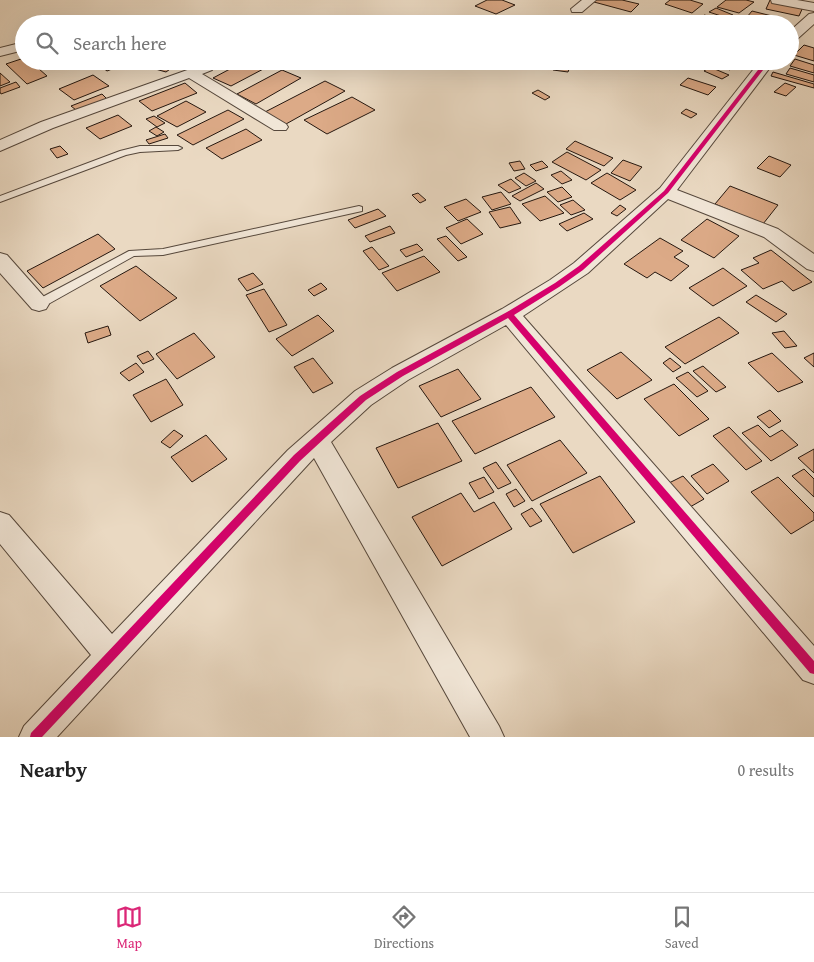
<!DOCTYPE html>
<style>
body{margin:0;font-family:"Gentium Book Plus",serif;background:#f2f2f2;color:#222}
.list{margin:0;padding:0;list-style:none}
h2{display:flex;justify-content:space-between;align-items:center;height:65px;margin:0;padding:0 20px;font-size:21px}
h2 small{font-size:16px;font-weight:400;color:#767676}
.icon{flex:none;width:28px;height:28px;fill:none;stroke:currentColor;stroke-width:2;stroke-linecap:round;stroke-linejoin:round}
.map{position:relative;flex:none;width:814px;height:737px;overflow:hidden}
.search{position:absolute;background:#fff;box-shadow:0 5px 20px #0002;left:15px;right:15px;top:15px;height:55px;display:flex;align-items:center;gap:12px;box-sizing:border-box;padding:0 18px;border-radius:28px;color:#767676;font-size:19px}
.sheet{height:155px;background:#fff}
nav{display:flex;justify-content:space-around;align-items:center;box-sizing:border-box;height:70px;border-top:1px solid #e0e0e0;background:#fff;font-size:14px;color:#767676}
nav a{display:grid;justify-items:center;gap:2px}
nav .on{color:#db2777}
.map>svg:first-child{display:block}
.building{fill:#dcaa87;stroke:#25170f}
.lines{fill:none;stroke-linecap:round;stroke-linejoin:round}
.service-casing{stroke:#56483c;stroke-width:2}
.minor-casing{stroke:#56483c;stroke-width:2}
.service{fill:#f1e6d7;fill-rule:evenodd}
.minor{fill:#f1e6d7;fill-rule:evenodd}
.cycleway-casing{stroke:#f1e6d7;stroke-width:3}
.cycleway{fill:#d6006c;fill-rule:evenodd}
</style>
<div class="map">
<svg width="814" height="737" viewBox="0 0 814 737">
<rect width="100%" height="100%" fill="#ead9c2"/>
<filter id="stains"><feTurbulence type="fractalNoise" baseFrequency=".004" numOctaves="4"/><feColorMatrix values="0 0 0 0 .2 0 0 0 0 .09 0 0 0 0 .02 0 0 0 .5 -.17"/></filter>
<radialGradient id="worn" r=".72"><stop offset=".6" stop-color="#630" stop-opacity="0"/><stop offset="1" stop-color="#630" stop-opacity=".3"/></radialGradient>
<path class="building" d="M487 0H502L515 5 496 14 475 6Z
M596 0H622L639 4 631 12 594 2Z
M670 0H690L703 4 692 13 665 4Z
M726 0H746L754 2 739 13 717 7Z
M770 0 803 7 799 16 766 9Z
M716 8 733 15 727 18 709 12Z
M752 11 772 16 766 24H741Z
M704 15 713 17 708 24H697Z
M804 45 814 48V61L794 55Z
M24 58V61H30L47 76 27 84 6 64Z
M795 59 814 65V73L790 66Z
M105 61H109L117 67 107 71 98 64Z
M137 61H176L180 62 166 72 134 63Z
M245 61H258L269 66 231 86 213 78Z
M557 61H572L568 72 553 70Z
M703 61H739L730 70Z
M710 67 729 75 722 79 704 71Z
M790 68 814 75V82L786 74Z
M282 70 301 78 256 104 237 94Z
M773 72 814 84V88L771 76Z
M0 73 10 82 0 86Z
M93 75 109 86 74 100 59 89Z
M688 78 716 87 708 95 680 85Z
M325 81 345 91 286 124 265 112Z
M16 82 20 87 1 94 0 92V88Z
M185 83 197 93 152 111 139 101Z
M785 83 796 87 786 96 774 92Z
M538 90 550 97 545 100 532 93Z
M102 94 107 99 76 110 71 106Z
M352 97 375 110 327 134 304 120Z
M186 101 206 112 177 127 157 116Z
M686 109 697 114 691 118 681 113Z
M228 110 244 119 193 145 177 135Z
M118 115 132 126 100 139 86 128Z
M154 116 165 123 157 127 146 119Z
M156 127 164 132 157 136 149 131Z
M246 129 262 140 222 159 206 148Z
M165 134 168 138 149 144 146 140Z
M575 141 613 158 604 166 566 149Z
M60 146 68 154 57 158 50 149Z
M567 152 601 170 586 180 552 162Z
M769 156 791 165 780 177 757 168Z
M623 160 642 167 630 181 611 173Z
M520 161 525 169 514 171 509 163Z
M542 161 548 167 536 171 530 165Z
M561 171 572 180 562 184 551 175Z
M524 173 536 181 526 186 515 178Z
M607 173 636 190 620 200 591 183Z
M511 179 521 188 509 193 498 185Z
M536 183 544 189 520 201 512 196Z
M730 186 778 205 763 224 715 204Z
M562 187 572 197 558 202 547 192Z
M501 192 511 204 492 210 482 197Z
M418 193 426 200 420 203 412 195Z
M545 196 564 213 540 221 522 204Z
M466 199 481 212 458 221 444 207Z
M573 200 585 210 571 215 560 205Z
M620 205 626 209 617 216 611 213Z
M510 207 521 223 500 228 489 212Z
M378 209 386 216 355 228 348 220Z
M584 213 593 219 567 231 559 224Z
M467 219 483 234 461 244 446 228Z
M707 219 739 236 714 258 681 240Z
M390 226 395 233 370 242 365 236Z
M98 234 115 249 43 288 27 271Z
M446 236 467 257 458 261 437 239Z
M660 238 683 251 674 257 689 266 671 281 655 272 647 278 624 264Z
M417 244 423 250 406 257 400 250Z
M372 247 389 266 379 270 363 251Z
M771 250 812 282 793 291 782 281 763 289 741 270 759 263 753 258Z
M424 256 440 272 397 291 382 273Z
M136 266 177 298 140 321 100 286Z
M723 268 747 286 713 306 689 288Z
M253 273 263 284 247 291 238 279Z
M321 283 327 289 314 296 308 290Z
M264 289 287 325 269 332 246 295Z
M756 295 787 314 776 322 746 302Z
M318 315 334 331 292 356 276 339Z
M719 317 739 333 685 364 665 347Z
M108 326 111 335 88 343 85 333Z
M784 331 797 346 785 348 772 333Z
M194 333 215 357 177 379 156 354Z
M148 351 154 359 143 364 137 356Z
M621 352 652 380 617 399 587 370Z
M772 353 803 382 778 392 748 363Z
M814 353V367L804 358Z
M313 358 333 383 313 393 294 367Z
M670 358 681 367 673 372 663 363Z
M136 363 144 372 129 381 120 373Z
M703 366 726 387 716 392 693 371Z
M458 369 481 399 441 417 419 386Z
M688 372 708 391 697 397 676 378Z
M166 379 183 405 151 422 133 395Z
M674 384 709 419 679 436 644 399Z
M531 387 555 417 475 454 452 421Z
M770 410 781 421 769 428 757 417Z
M438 423 462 461 398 488 376 448Z
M758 425 770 437 782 430 798 445 771 461 742 433Z
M729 427 762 461 746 470 713 436Z
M174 430 183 436 170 448 161 442Z
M206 435 227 459 192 482 171 457Z
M560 440 587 473 532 501 507 465Z
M814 449V473L798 458Z
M496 462 511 483 498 489 483 468Z
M713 464 729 481 707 494 691 476Z
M804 469 814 479V497L792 476Z
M600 476 635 522 573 553 540 504Z
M683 476 704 499 690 507 669 483Z
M484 477 494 492 479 499 469 483Z
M778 477 814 513V520L791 534 751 492Z
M516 489 525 501 514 507 506 494Z
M461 493 474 512 494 502 512 529 442 566 412 517Z
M532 508 542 521 530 527 521 514Z"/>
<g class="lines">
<defs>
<path id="service" d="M140 146H178L182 148 178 150 140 152 126 155 0 202V196L120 151Z
M359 206 362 207V211L163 255 134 256 43 307H35L34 304 35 301 129 251 163 249Z"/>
<path id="minor" d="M582 0H596L582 12H572L571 9Z
M771 0H797L814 3V11L772 3Z
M814 13V24L795 41 790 42V31L809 14Z
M24 42V50L0 56V48Z
M760 61H775L677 190 778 229 814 254V271L807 269 764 237 668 199 588 273 523 316 814 646V684L803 680 506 325 408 380 371 405 331 442 499 726 504 737H470L314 458 57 737H19L24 726 91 655 0 544V512L9 515 112 634 288 450 355 391 392 368 502 309 550 280 574 263 660 188Z
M207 63 212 64 214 67 212 70 202 74 286 124 288 127 286 130H274L189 78 53 128 0 151V140L41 122Z
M0 253 7 255 46 299 49 304 46 309 39 311 32 309 0 273Z"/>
</defs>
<use href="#service" class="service-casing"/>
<use href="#minor" class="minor-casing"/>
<use href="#service" class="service"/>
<use href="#minor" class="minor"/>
<defs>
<path id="cycleway" d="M765 61H770L668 193 583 270 559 287 514 315 814 661V674L810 673 508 318 403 376 366 400 300 461 42 737H30L31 733 294 455 360 396 397 372 507 312 555 283 579 266 664 191Z"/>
</defs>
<use href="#cycleway" class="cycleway-casing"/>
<use href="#cycleway" class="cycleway"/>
</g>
<rect width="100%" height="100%" filter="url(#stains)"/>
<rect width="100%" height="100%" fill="url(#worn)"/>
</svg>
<div class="search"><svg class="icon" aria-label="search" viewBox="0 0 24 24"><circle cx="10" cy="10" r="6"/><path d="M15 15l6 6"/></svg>Search here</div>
</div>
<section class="sheet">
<h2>Nearby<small>0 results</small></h2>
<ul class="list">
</ul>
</section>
<nav>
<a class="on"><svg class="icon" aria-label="map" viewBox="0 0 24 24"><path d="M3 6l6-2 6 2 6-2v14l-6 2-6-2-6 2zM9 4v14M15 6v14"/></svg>Map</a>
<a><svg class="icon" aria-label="directions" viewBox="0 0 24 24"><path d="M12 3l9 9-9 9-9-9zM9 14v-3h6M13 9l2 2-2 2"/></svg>Directions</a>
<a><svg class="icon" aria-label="saved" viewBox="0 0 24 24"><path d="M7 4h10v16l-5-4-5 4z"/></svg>Saved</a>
</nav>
